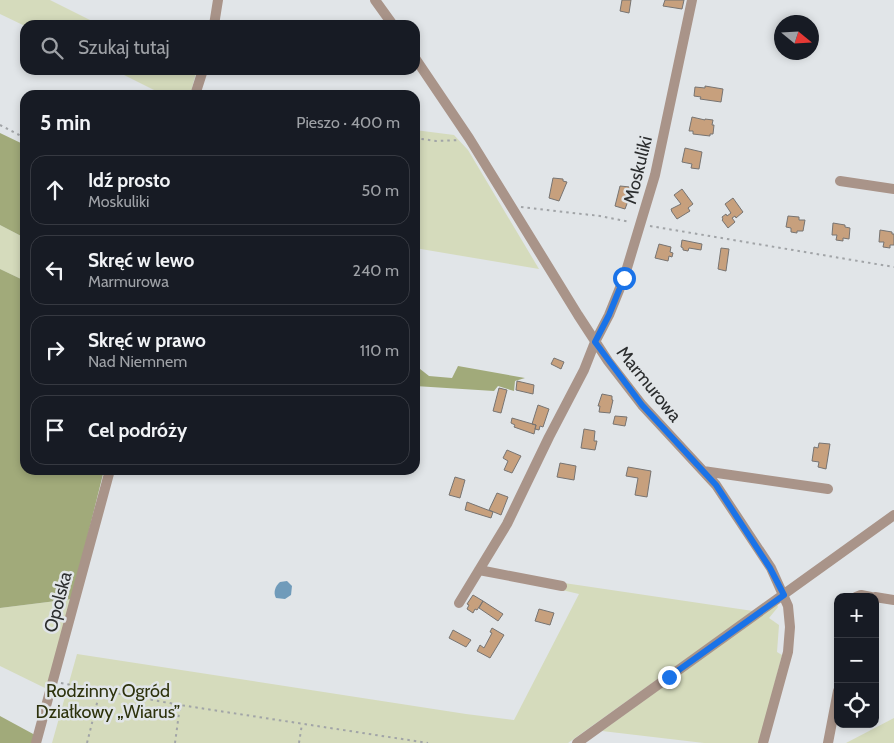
<!DOCTYPE html>
<html lang="pl">
<meta charset="utf-8">
<style>
body{margin:0;font-family:Cabin,sans-serif;background:#20242c;color:#f1f3f6}
.controls{position:absolute;right:15px;bottom:15px;display:grid;overflow:hidden;border-radius:10px;box-shadow:0 2px 8px #0003}
.controls button{width:45px;height:45px;display:grid;place-items:center;padding:0;border:0;border-bottom:1px solid #363941;background:#171b24;color:#f1f3f6;font:25px sans-serif}
.compass{position:absolute;left:774px;top:15px;width:45px;height:45px;border-radius:50%;background:#171b24;box-shadow:0 2px 8px #0003;rotate:108deg}
.stop{position:absolute;width:15px;height:15px;margin:-11px;border:4px solid #1a73e8;border-radius:50%;background:#fff}
.stop.end{background:#1a73e8;border-color:#fff;box-shadow:0 1px 5px #0008}
.list{margin:0;padding:0;list-style:none}
h2{display:flex;justify-content:space-between;align-items:center;height:65px;margin:0;padding:0 20px;font-size:21px}
h2 small{font-size:16px;font-weight:400;color:#9ea1a6}
.list li{display:grid;grid-template-columns:32px 1fr auto;gap:15px;align-items:center;box-sizing:border-box;height:70px;margin:0 10px 10px;padding:0 10px;border:1px solid #363941;border-radius:15px}
.list b{display:block;font-size:19px;white-space:nowrap}
.list p{margin:0;font-size:16px;white-space:nowrap;color:#9ea1a6}
.list em{font-size:16px;font-style:normal;color:#9ea1a6}
.icon{flex:none;width:28px;height:28px;fill:none;stroke:currentColor;stroke-width:2;stroke-linecap:round;stroke-linejoin:round}
.map{position:relative;flex:none;width:894px;height:743px;overflow:hidden}
.search{position:absolute;background:#171b24;box-shadow:0 2px 8px #0003;left:20px;top:20px;width:400px;height:55px;display:flex;align-items:center;gap:12px;box-sizing:border-box;padding:0 18px;border-radius:15px;color:#9ea1a6;font-size:19px}
.panel{position:absolute;background:#171b24;box-shadow:0 2px 8px #0003;left:20px;top:90px;width:400px;height:385px;border-radius:15px}
.map>svg:first-child{display:block}
.green{fill:#d5dbbc}
.forest{fill:#a1aa7a}
.water{fill:#709bba}
.building{fill:#c7a07d;stroke:#777472}
.lines{fill:none;stroke-linecap:round;stroke-linejoin:round}
.path{stroke:#a1a4a7;stroke-width:2;stroke-dasharray:2.5 4;stroke-linecap:butt}
.minor{stroke:#a99489;stroke-width:10}
.route{stroke:#1a73e8;stroke-width:6}
.labels{text-anchor:middle;dominant-baseline:central;stroke-width:5;stroke-linejoin:round;paint-order:stroke}
.street-label{font-size:18px;fill:#2b2d2e;stroke:#e1e5e8}
.park-label{font-size:18px;fill:#2d320c;stroke:#e1e5e8}
</style>
<div class="map">
<svg width="894" height="743" viewBox="0 0 894 743">
<rect width="100%" height="100%" fill="#e1e5e8"/>
<path class="green" d="M0 0H50L100 25H25V26L0 14Z
M114 70H191L196 73 190 95H164Z
M415 130 454 135 468 150 539 269 415 248Z
M0 225 25 238V278L21 279 0 269Z
M564 583 753 611 568 743H52L77 654 466 714 514 720 579 594 562 590Z
M72 599 47 689 0 666V608Z
M777 604 778 607 769 618 779 625 777 652 782 655 759 743H704L602 731Z
M894 718V743H846Z"/>
<path class="forest" d="M0 133 25 145V238L0 225Z
M0 269 21 279 25 278V470H104L72 599 0 608Z
M415 365 429 376 452 378 458 366 525 378 515 381 514 391 498 386 494 391 415 386Z
M0 716 35 735 33 743H0Z"/>
<path class="water" d="M287 581 292 586 291 595 285 599 276 598C273 593 275 586 280 582Z"/>
<path class="building" d="M622 0H631L629 13 620 11Z
M665 0H684L682 9 663 6Z
M705 86 723 89 721 102 700 99 701 97 694 96 695 87 705 88Z
M692 117 705 120V119L713 120 712 125H714L713 134H710V136L693 134V131H689Z
M685 148 702 152 699 169 691 168 692 164 682 162Z
M553 178 563 179V181L567 182 559 201 549 198Z
M620 186 630 187 629 189 633 190 630 201H628L625 209 615 206Z
M682 189 693 204 688 208 690 211 677 219 672 212 671 209 681 204 674 195Z
M733 198 743 212 736 218 735 216 732 218 735 222 728 228 722 220 723 219 722 217 726 214 727 216 731 213 725 204Z
M788 216 799 217V220H805L803 231H797V233L791 232V228L786 227Z
M833 223 845 225V227L850 228 849 239 843 238V241L836 240 837 235H832Z
M880 230 892 232V234H894V245H890V248L883 247 884 242H879Z
M682 240 702 244 701 250 689 248 688 251 683 250V248L681 247Z
M659 244 671 247 670 252 673 253 672 257 669 256 668 261 655 258Z
M721 248 729 249 726 271 718 269Z
M554 358 564 362 561 369 551 364Z
M517 381 534 385 533 394 516 390Z
M499 388 507 390 501 413 493 411Z
M602 394 612 396V400H613L610 413 599 412 600 406H598Z
M538 405 549 409 543 427 540 426 539 430 535 429 536 425 532 424Z
M615 416 627 417 625 426 613 424Z
M512 418 536 425 534 434 514 427 515 425 511 423Z
M584 429 595 431 594 441H597L595 450 581 448Z
M819 443 830 444 826 469 818 467 819 462 812 461 814 447 818 448Z
M507 450 521 456 512 473 504 470 508 461 503 458Z
M560 463 576 466 574 480 557 477Z
M628 467 651 471 647 497 635 495 638 478 626 476Z
M455 477 465 480 460 498 449 495Z
M497 493 508 497 501 515 489 510Z
M467 502 493 512 491 518 465 510Z
M473 595 483 601 477 610 475 609 473 613 467 609 469 605 467 604Z
M483 601 503 614 498 621 479 608Z
M539 609 554 613 550 625 535 621Z
M492 628 504 635 490 658 477 651 480 645 484 648 492 633 490 632Z
M453 630 471 640 466 647 449 638Z"/>
<g class="lines">
<path class="path" d="M0 125 25 138
M415 138 436 141 460 140
M521 207 600 216 630 222
M650 226 894 267
M61 683 180 705 428 743
M87 743 100 691
M175 743 180 706
M299 743 302 724"/>
<path class="minor" d="M375 0 393 25
M214 25 218 0
M415 58 469 138 578 315 608 361 642 405 716 485 771 568 788 606 790 627 788 652 763 743
M195 95 203 70
M840 181 894 189
M703 471 828 489
M479 570 562 586
M856 597 861 595 871 597
M875 597 894 600
M459 603 507 524 549 437 584 370 595 342 609 315 624 278 655 175 692 0
M36 743 110 470
M577 743 894 515
M828 743 838 691"/>
</g>
<g class="lines">
<path class="route" d="M624 278 609 315 595 342 642 405 716 485 770 568 784 595 669 677"/>
</g>
<g class="labels">
<g class="street-label">
<text transform="translate(638 170) rotate(-76)">Moskuliki</text>
<text transform="translate(649 384) rotate(51)">Marmurowa</text>
<text transform="translate(58 602) rotate(-75)">Opolska</text>
</g>
<g class="park-label">
<text x="108" y="691">Rodzinny Ogród<tspan x="108" dy="21">Działkowy „Wiarus”</tspan></text>
</g>
</g>
</svg>
<div class="controls">
<button>+</button>
<button>−</button>
<button><svg class="icon" aria-label="locate" viewBox="0 0 24 24"><circle cx="12" cy="12" r="6"/><path d="M12 2v4M12 18v4M2 12h4M18 12h4"/></svg></button>
</div>
<svg class="compass" viewBox="-18 -18 36 36"><path d="M0-13l5 13h-10z" fill="#e53935"/><path d="M0 13l5-13h-10z" fill="#9ea1a6"/></svg>
<div class="stop" style="left:624px;top:278px"></div>
<div class="stop end" style="left:669px;top:677px"></div>
<div class="search"><svg class="icon" aria-label="search" viewBox="0 0 24 24"><circle cx="10" cy="10" r="6"/><path d="M15 15l6 6"/></svg>Szukaj tutaj</div>
<section class="panel">
<h2>5 min<small>Pieszo · 400 m</small></h2>
<ul class="list">
<li><svg class="icon" aria-label="ahead" viewBox="0 0 24 24"><path d="M12 20V5M6 11l6-6 6 6"/></svg><div><b>Idź prosto</b><p>Moskuliki</p></div><em>50 m</em></li>
<li><svg class="icon" aria-label="left" viewBox="0 0 24 24"><path d="M17 20v-9H6M10 6l-5 5 5 5"/></svg><div><b>Skręć w lewo</b><p>Marmurowa</p></div><em>240 m</em></li>
<li><svg class="icon" aria-label="right" viewBox="0 0 24 24"><path d="M7 20v-9h11M14 6l5 5-5 5"/></svg><div><b>Skręć w prawo</b><p>Nad Niemnem</p></div><em>110 m</em></li>
<li><svg class="icon" aria-label="arrive" viewBox="0 0 24 24"><path d="M6 21V4h12l-3 4 3 4H6"/></svg><div><b>Cel podróży</b></div></li>
</ul>
</section>
</div>
